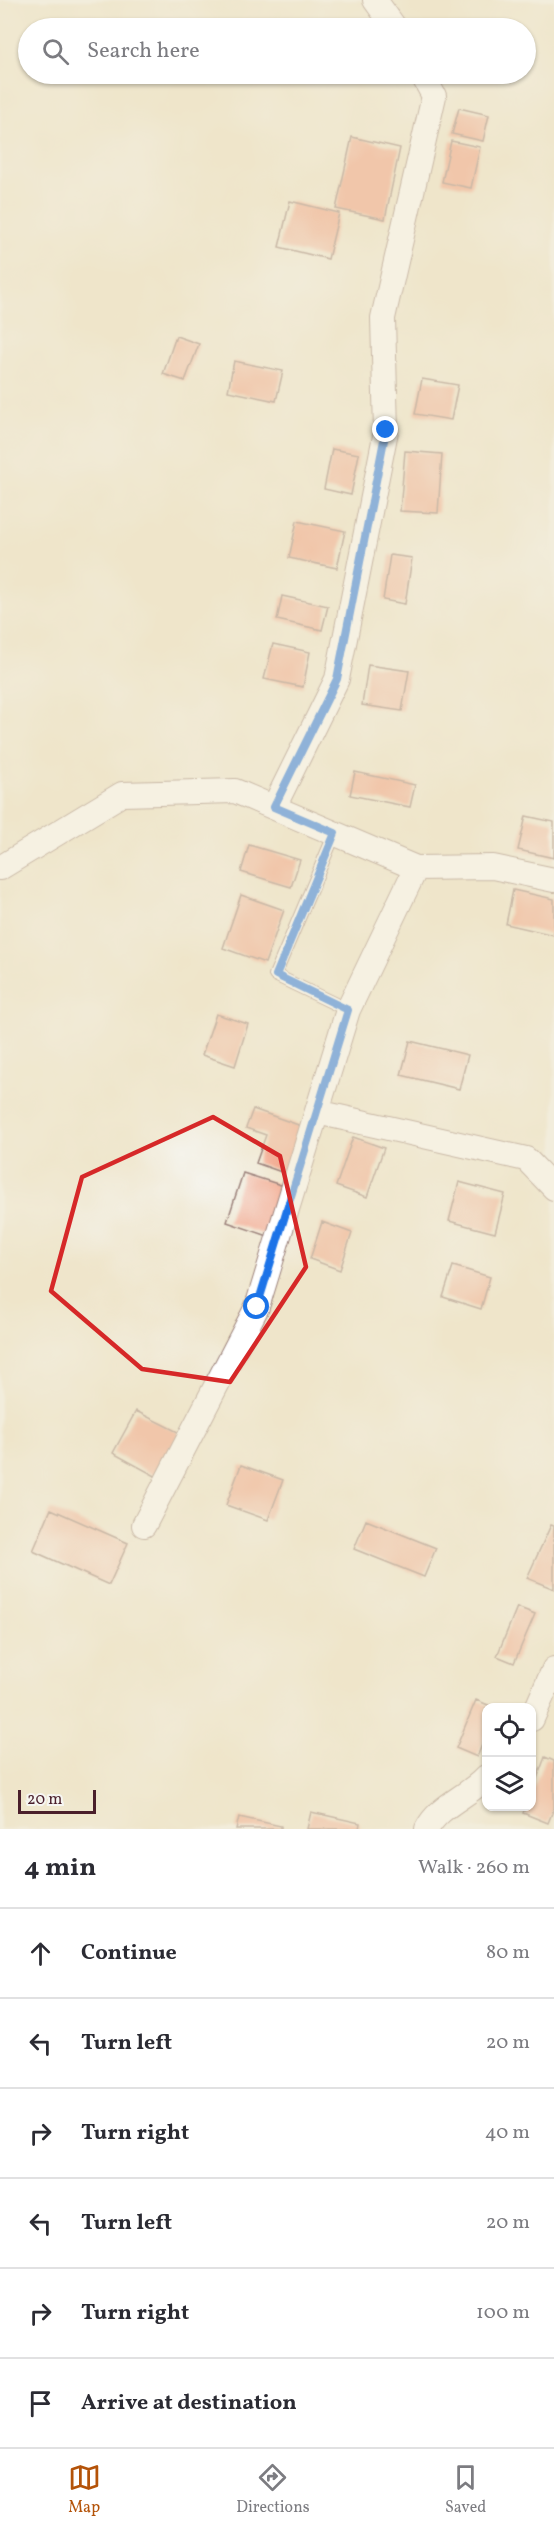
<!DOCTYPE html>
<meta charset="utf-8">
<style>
body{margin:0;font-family:Vollkorn,serif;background:#f2f2f3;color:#2b2b33}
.controls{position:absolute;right:18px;bottom:18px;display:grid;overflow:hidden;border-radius:12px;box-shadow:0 2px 4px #0004}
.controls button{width:54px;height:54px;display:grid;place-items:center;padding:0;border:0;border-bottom:2px solid #e1e1e2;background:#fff;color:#2b2b33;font:30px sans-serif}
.scale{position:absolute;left:18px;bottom:15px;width:78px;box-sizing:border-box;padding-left:6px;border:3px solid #4a1f2b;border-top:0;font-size:16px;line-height:21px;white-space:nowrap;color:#4a1f2b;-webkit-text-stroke:4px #f6f6f2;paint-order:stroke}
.stop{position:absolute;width:18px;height:18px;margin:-14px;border:4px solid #1a73e8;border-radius:50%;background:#fff}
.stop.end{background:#1a73e8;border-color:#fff;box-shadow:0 2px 6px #0008}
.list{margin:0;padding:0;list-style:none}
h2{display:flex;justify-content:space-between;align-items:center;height:78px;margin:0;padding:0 24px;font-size:26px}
h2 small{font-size:20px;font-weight:400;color:#7c7c81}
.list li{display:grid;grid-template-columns:39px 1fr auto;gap:18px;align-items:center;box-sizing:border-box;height:90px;padding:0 24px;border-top:2px solid #e1e1e2}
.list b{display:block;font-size:22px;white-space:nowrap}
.list em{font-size:20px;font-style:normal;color:#7c7c81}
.icon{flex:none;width:33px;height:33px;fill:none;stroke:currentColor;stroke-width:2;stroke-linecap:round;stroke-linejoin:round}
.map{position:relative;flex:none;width:554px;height:1829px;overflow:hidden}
.search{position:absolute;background:#fff;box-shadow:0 2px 4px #0004;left:18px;right:18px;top:18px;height:66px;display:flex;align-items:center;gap:15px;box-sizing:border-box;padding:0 21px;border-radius:33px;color:#7c7c81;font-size:22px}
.sheet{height:618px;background:#fff}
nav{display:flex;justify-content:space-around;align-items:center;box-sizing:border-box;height:84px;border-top:2px solid #e1e1e2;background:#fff;font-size:16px;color:#7c7c81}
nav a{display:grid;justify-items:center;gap:3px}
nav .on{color:#b45309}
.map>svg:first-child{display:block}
.building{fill:#f3a184}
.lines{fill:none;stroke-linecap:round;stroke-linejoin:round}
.service-casing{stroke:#9c827b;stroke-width:14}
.minor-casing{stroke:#9c827b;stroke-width:26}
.service{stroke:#fff;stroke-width:12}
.minor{stroke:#fff;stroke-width:24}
.route{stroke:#1a73e8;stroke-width:8}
.marked{fill:none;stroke:#d62828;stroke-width:4.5;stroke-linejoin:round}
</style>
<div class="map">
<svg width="554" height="1829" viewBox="0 0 554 1829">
<rect width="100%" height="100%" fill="#f6f6f2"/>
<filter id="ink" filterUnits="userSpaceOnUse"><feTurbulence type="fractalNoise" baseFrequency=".0167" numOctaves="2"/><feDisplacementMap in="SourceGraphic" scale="12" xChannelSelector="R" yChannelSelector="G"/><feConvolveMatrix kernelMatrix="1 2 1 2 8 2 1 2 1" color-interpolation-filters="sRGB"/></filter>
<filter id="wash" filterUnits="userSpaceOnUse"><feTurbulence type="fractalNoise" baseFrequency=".008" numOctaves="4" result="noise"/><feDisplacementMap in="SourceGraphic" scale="24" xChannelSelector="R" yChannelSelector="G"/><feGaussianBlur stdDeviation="1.35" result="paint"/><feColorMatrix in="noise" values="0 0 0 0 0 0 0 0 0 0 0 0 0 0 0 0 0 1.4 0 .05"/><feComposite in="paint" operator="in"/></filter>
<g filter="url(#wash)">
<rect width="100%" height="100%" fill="#efe5cb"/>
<g id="blocks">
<path class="building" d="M459 108 489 115 483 141 452 134Z
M352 137 400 148 385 219 336 209Z
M451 141 480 147 471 188 442 182Z
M290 201 339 213 328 259 279 247Z
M176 336 199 344 185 381 163 374Z
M234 361 283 371 276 401 228 391Z
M422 379 458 385 451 420 415 414Z
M332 449 359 454 351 495 324 489Z
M405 451 442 454 438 513 400 511Z
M297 521 345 531 337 568 289 558Z
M390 555 412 558 405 604 383 600Z
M282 596 328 606 322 630 277 620Z
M273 644 310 652 303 687 264 679Z
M368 665 409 671 402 711 362 705Z
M355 772 415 785 410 807 350 795Z
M526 816 554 822V858L518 850Z
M249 845 300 860 291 887 241 872Z
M513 890 554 899V935L506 924Z
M241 895 284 910 265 963 223 948Z
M216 1014 248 1024 235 1066 202 1055Z
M410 1041 468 1055 459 1089 401 1075Z
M253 1109 307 1128 290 1175 256 1163 266 1135 246 1128Z
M353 1137 384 1148 367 1197 336 1186Z
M243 1173 284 1186 268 1236 227 1222Z
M459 1182 505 1194 495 1233 449 1221Z
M322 1222 352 1233 340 1270 310 1259Z
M453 1266 490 1277 481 1309 443 1297Z
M136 1411 180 1433 157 1477 113 1453Z
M241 1465 283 1480 268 1520 226 1505Z
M51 1509 128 1543 109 1585 33 1551Z
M366 1520 436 1548 424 1577 354 1549Z
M551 1525 554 1526V1589L527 1578Z
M517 1607 535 1614 514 1663 497 1656Z
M476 1700 493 1707 486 1708V1735L477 1757 456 1748Z
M545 1757 554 1761V1808L548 1823 523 1813 526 1806H532V1792Z
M311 1812 360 1823 359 1829H307Z
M239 1817 281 1826V1829H236Z"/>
</g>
</g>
<g filter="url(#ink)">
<use href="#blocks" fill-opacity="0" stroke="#9c827b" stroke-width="1.5"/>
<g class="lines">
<defs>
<path id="service" d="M335 833 275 975 348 1010"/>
<path id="minor" d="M375 0 395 28
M274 807 337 679 386 431 383 318 434 96 422 74
M0 868 122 794 235 791 416 868 493 867 554 880
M317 1112 526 1159 554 1188
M144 1525 257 1307 348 1010 416 868
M532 1719 554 1669
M427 1829C438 1806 469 1796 486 1777"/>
</defs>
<use href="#service" class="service-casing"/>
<use href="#minor" class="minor-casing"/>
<use href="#service" class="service"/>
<use href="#minor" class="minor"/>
</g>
</g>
<g class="lines" filter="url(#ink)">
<path class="route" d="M257 1307 348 1010 276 975 335 833 274 807 337 679 386 430"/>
</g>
<path d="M0 0H554V1829H0ZM213 1117 280 1156 306 1267 230 1382 142 1369 51 1291 82 1177Z" fill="#efe5cb" fill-opacity=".55" fill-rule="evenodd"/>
<path class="marked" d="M213 1117 280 1156 306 1267 230 1382 142 1369 51 1291 82 1177Z"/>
</svg>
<div class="controls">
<button><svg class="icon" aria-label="locate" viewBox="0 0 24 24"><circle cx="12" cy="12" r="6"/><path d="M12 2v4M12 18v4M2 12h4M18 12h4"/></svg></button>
<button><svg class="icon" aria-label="layers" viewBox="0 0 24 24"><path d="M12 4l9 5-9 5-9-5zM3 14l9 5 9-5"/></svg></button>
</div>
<div class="scale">20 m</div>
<div class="stop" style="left:257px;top:1307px"></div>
<div class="stop end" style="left:386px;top:430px"></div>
<div class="search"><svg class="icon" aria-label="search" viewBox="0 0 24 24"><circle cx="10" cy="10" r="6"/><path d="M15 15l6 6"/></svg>Search here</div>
</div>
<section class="sheet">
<h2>4 min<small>Walk · 260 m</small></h2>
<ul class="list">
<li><svg class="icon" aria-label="ahead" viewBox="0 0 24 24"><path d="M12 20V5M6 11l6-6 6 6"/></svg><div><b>Continue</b></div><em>80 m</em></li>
<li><svg class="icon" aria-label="left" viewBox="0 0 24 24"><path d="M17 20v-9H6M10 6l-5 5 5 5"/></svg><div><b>Turn left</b></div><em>20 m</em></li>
<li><svg class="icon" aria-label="right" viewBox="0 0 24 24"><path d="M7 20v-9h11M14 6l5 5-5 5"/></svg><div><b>Turn right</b></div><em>40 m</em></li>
<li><svg class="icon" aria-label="left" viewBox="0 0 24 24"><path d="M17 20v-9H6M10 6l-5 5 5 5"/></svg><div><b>Turn left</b></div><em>20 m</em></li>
<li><svg class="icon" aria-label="right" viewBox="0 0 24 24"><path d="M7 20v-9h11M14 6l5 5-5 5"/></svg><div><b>Turn right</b></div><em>100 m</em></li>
<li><svg class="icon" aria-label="arrive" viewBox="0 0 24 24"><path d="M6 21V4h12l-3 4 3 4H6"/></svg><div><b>Arrive at destination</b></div></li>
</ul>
</section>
<nav>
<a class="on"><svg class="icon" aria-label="map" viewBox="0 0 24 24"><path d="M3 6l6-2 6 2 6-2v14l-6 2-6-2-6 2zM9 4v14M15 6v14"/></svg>Map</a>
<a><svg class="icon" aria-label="directions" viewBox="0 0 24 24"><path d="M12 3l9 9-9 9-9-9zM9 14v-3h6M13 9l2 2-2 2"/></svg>Directions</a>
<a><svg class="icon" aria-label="saved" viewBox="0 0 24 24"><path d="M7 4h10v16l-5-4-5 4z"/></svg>Saved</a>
</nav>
